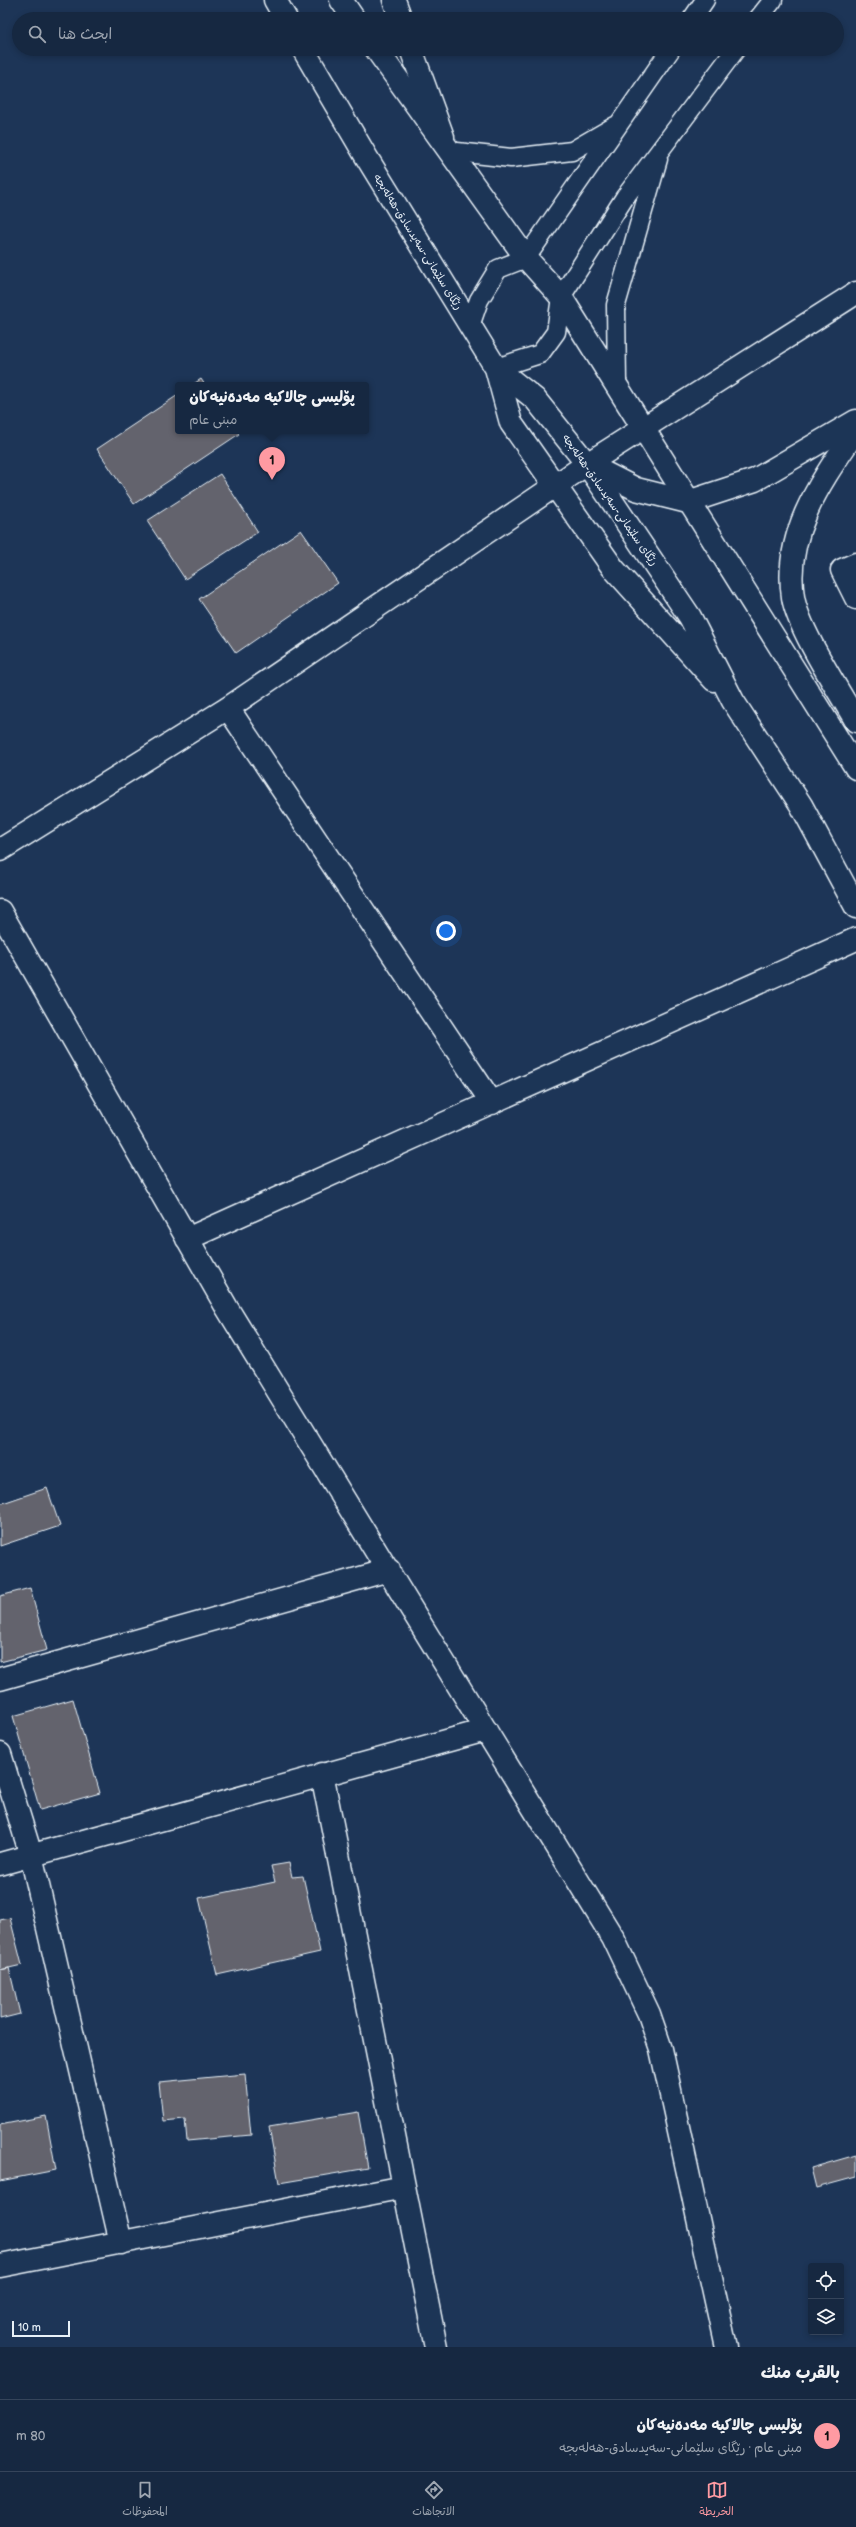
<!DOCTYPE html>
<html lang="ar">
<meta charset="utf-8">
<style>
body{margin:0;font-family:"Balsamiq Sans","Playpen Sans Arabic",sans-serif;background:#1f3048;color:#f1f3f6;direction:rtl}
.controls{position:absolute;right:12px;bottom:12px;display:grid;overflow:hidden;border-radius:4px;box-shadow:0 2px 6px #0003}
.controls button{width:36px;height:36px;display:grid;place-items:center;padding:0;border:0;border-bottom:1px solid #35445a;background:#162841;color:#f1f3f6;font:20px sans-serif}
.scale{position:absolute;left:12px;bottom:10px;width:58px;box-sizing:border-box;padding-left:4px;border:2px solid #e8f1f8;border-top:0;font-size:11px;line-height:14px;white-space:nowrap;color:#e8f1f8;-webkit-text-stroke:3px #1d3557;paint-order:stroke}
.you{position:absolute;left:446px;top:931px;width:14px;height:14px;margin:-10px;border:3px solid #fff;border-radius:50%;background:#1a73e8;box-shadow:0 0 0 6px #1a73e833}
.badge{display:grid;place-items:center;width:26px;height:26px;border-radius:50%;background:#ff9aa2;color:#111;font-size:13px;font-weight:700}
.pin{position:absolute;translate:-50% -33px;filter:drop-shadow(0 1px 2px #0008)}
.pin::after{content:'';position:absolute;top:21px;width:14px;height:12px;background:inherit;clip-path:polygon(0 0,100% 0,50% 100%)}
.popup{position:absolute;left:175px;top:382px;width:194px;height:52px;box-sizing:border-box;display:grid;place-content:center;border-radius:4px;background:#162841;filter:drop-shadow(0 1px 3px #0005);font-size:13px;white-space:nowrap;color:#9ea6b1}
.popup b{font-size:15px;color:#f1f3f6}
.popup::after{content:'';position:absolute;left:50%;top:100%;margin-left:-8px;border:8px solid transparent;border-top-color:#162841}
.list{margin:0;padding:0;list-style:none}
h2{display:flex;justify-content:space-between;align-items:center;height:52px;margin:0;padding:0 16px;font-size:17px}
h2 small{font-size:13px;font-weight:400;color:#9ea6b1}
.list li{display:grid;grid-template-columns:26px 1fr auto;gap:12px;align-items:center;box-sizing:border-box;height:72px;padding:0 16px;border-top:1px solid #35445a}
.list b{display:block;font-size:15px;white-space:nowrap}
.list p{margin:0;font-size:13px;white-space:nowrap;color:#9ea6b1}
.list em{font-size:13px;font-style:normal;color:#9ea6b1}
.icon{flex:none;width:22px;height:22px;fill:none;stroke:currentColor;stroke-width:2;stroke-linecap:round;stroke-linejoin:round}
.map{position:relative;flex:none;width:856px;height:2347px;overflow:hidden;direction:ltr}
.search{position:absolute;background:#162841;box-shadow:0 2px 6px #0003;left:12px;right:12px;top:12px;height:44px;display:flex;align-items:center;gap:10px;box-sizing:border-box;padding:0 14px;border-radius:22px;color:#9ea6b1;font-size:15px}
.sheet{height:124px;background:#162841}
nav{display:flex;justify-content:space-around;align-items:center;box-sizing:border-box;height:56px;border-top:1px solid #35445a;background:#162841;font-size:11px;color:#9ea6b1}
nav a{display:grid;justify-items:center;gap:2px}
nav .on{color:#ff9aa2}
.map>svg:first-child{display:block}
.building{fill:#64646d;stroke:#e8f1f8}
.lines{fill:none;stroke-linecap:round;stroke-linejoin:round}
.lane-casing{stroke:#e8f1f8;stroke-width:21}
.street-casing{stroke:#e8f1f8;stroke-width:25}
.secondary-casing{stroke:#e8f1f8;stroke-width:25}
.highway-casing{stroke:#e8f1f8;stroke-width:25}
.lane{stroke:#1d3557;stroke-width:18}
.street{stroke:#1d3557;stroke-width:22}
.secondary{stroke:#1d3557;stroke-width:22}
.highway{stroke:#1d3557;stroke-width:22}
.labels{text-anchor:middle;dominant-baseline:central;stroke-width:4;stroke-linejoin:round;paint-order:stroke}
.street-label{font-size:11px;fill:#e8f1f8;stroke:#1d3557}
</style>
<div class="map">
<svg width="856" height="2347" viewBox="0 0 856 2347">
<rect width="100%" height="100%" fill="#1d3557"/>
<filter id="ink" filterUnits="userSpaceOnUse"><feTurbulence type="fractalNoise" baseFrequency=".025" numOctaves="2"/><feDisplacementMap in="SourceGraphic" scale="8" xChannelSelector="R" yChannelSelector="G"/><feConvolveMatrix kernelMatrix="1 2 1 2 8 2 1 2 1" color-interpolation-filters="sRGB"/></filter>
<g filter="url(#ink)">
<path class="building" d="M201 379 205 385H192Z
M178 395V431H236L239 434 134 504 97 449Z
M220 474 258 532 185 579 147 521Z
M301 530 338 583 236 653 199 599Z
M47 1488 60 1526 0 1546V1504Z
M30 1588 47 1650 0 1662V1596Z
M73 1699 100 1793 40 1810 13 1716Z
M289 1863 292 1877 303 1876 320 1952 217 1975 199 1898 275 1882 271 1866Z
M10 1918 22 1965 0 1970V1920Z
M9 1968 20 2014 0 2019V1970Z
M245 2074 251 2135 187 2141 185 2119 163 2121 159 2082Z
M358 2112 368 2168 279 2183 269 2127Z
M46 2116 56 2170 0 2181V2125Z
M856 2155V2177L816 2188 811 2168Z"/>
<g class="lines">
<defs>
<path id="lane" d="M692 19 705 0
M758 19 773 0
M448 151 511 158 572 151 615 126
M470 326 479 300 498 269 526 258 671 49
M496 368 540 354 556 332 561 297 625 197 736 49
M617 384 616 305 658 159"/>
<path id="street" d="M394 0 401 19
M411 49 443 137
M856 564 842 570 856 598
M228 708 492 1103
M0 850 228 708 587 464
M0 911 227 1308 613 1938 649 2014 661 2049 726 2347
M187 1239 856 939
M0 1679 389 1570
M0 1754 31 1855 121 2243
M322 1774 436 2347
M0 1864 486 1730
M0 2266 404 2187"/>
<path id="secondary" d="M587 464 856 293
M587 464 636 489 688 502 755 480 856 421"/>
<path id="highway" d="M275 0 286 19
M341 0 354 19
M303 49 367 158 496 368 535 399 587 464 690 617 733 701 801 805 856 907
M376 49 526 258 561 297 856 768
M496 368 511 423 613 568 714 680
M856 430C822 480 783 533 793 597 798 629 839 691 856 721"/>
</defs>
<use href="#lane" class="lane-casing"/>
<use href="#street" class="street-casing"/>
<use href="#secondary" class="secondary-casing"/>
<use href="#highway" class="highway-casing"/>
<use href="#lane" class="lane"/>
<use href="#street" class="street"/>
<use href="#secondary" class="secondary"/>
<use href="#highway" class="highway"/>
</g>
</g>
<g class="labels">
<g class="street-label">
<text transform="translate(418 242) rotate(58)">رێگای سلێمانی-سەیدسادق-هەلەبجە</text>
<text transform="translate(610 500) rotate(55)">رێگای سلێمانی-سەیدسادق-هەلەبجە</text>
</g>
</g>
</svg>
<div class="controls">
<button><svg class="icon" aria-label="locate" viewBox="0 0 24 24"><circle cx="12" cy="12" r="6"/><path d="M12 2v4M12 18v4M2 12h4M18 12h4"/></svg></button>
<button><svg class="icon" aria-label="layers" viewBox="0 0 24 24"><path d="M12 4l9 5-9 5-9-5zM3 14l9 5 9-5"/></svg></button>
</div>
<div class="scale">10 m</div>
<div class="you"></div>
<div class="pin badge" style="left:272px;top:480px">1</div>
<div class="popup"><b>پۆلیسی چالاکیە مەدەنیەکان</b>مبنى عام</div>
<div class="search"><svg class="icon" aria-label="search" viewBox="0 0 24 24"><circle cx="10" cy="10" r="6"/><path d="M15 15l6 6"/></svg>ابحث هنا</div>
</div>
<section class="sheet">
<h2>بالقرب منك<small></small></h2>
<ul class="list">
<li><span class="badge">1</span><div><b>پۆلیسی چالاکیە مەدەنیەکان</b><p>مبنى عام · رێگای سلێمانی-سەیدسادق-هەلەبجە</p></div><em>80 m</em></li>
</ul>
</section>
<nav>
<a class="on"><svg class="icon" aria-label="map" viewBox="0 0 24 24"><path d="M3 6l6-2 6 2 6-2v14l-6 2-6-2-6 2zM9 4v14M15 6v14"/></svg>الخريطة</a>
<a><svg class="icon" aria-label="directions" viewBox="0 0 24 24"><path d="M12 3l9 9-9 9-9-9zM9 14v-3h6M13 9l2 2-2 2"/></svg>الاتجاهات</a>
<a><svg class="icon" aria-label="saved" viewBox="0 0 24 24"><path d="M7 4h10v16l-5-4-5 4z"/></svg>المحفوظات</a>
</nav>
